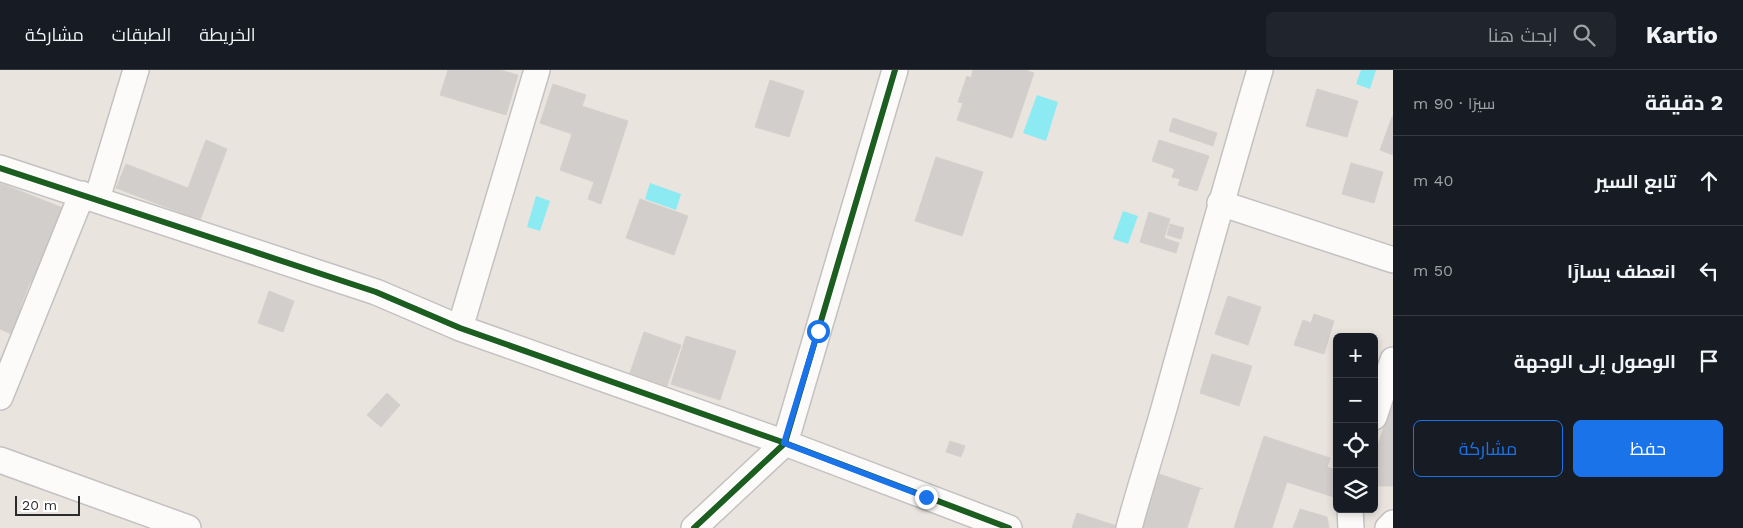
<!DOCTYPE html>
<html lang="ar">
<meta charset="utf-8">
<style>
body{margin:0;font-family:"Work Sans",Cairo,sans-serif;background:#20242c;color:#f1f3f6;direction:rtl}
.controls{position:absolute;right:15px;bottom:15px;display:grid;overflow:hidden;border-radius:8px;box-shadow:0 2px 8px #0003}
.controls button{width:45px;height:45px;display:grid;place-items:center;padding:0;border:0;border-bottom:1px solid #363941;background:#171b24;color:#f1f3f6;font:25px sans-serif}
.scale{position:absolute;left:15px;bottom:12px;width:65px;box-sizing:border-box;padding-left:5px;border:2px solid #2b2b2b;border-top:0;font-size:14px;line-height:18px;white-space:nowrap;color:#2b2b2b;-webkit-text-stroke:4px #fff;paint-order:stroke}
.stop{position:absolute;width:15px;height:15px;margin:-11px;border:4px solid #1a73e8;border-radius:50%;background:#fff}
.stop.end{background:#1a73e8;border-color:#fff;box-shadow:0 1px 5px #0008}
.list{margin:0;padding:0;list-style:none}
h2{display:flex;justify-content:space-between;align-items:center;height:65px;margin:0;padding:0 20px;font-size:21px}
h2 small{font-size:16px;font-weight:400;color:#9ea1a6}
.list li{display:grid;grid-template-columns:32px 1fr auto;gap:15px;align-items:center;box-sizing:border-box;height:90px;padding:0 20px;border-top:1px solid #363941}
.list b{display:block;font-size:19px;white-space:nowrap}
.list em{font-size:16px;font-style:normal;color:#9ea1a6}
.actions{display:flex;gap:10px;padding:15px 20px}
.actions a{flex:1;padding:11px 0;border:1px solid #1a73e8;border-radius:8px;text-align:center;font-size:18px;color:#1a73e8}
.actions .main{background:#1a73e8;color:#fff}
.icon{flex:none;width:28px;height:28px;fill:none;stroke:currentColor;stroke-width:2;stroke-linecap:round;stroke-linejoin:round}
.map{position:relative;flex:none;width:1393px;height:458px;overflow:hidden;direction:ltr}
header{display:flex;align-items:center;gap:30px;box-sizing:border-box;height:70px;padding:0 25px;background:#171b24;border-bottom:1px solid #363941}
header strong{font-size:24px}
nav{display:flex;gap:28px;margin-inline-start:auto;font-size:18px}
.search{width:350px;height:45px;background:#20242c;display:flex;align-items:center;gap:12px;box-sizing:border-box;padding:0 18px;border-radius:8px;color:#9ea1a6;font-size:19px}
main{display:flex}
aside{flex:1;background:#171b24}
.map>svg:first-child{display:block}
.water{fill:#8ceaf3}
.building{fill:#d2cecb;stroke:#d5d0cb}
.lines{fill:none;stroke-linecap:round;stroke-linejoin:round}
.street-casing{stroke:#c3c1c1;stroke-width:28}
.street{stroke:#fcfbfa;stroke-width:25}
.cycleway-casing{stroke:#fff;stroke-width:9}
.cycleway{stroke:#1b5e20;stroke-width:6}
.route{stroke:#1a73e8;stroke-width:6}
</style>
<header>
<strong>Kartio</strong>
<div class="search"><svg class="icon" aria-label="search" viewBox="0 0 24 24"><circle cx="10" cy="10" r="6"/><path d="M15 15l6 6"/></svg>ابحث هنا</div>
<nav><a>الخريطة</a><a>الطبقات</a><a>مشاركة</a></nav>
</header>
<main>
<aside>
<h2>2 دقيقة<small>سيرًا · 90 m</small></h2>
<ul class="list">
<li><svg class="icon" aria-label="ahead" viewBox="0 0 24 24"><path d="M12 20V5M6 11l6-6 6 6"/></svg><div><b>تابع السير</b></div><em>40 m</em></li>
<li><svg class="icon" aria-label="left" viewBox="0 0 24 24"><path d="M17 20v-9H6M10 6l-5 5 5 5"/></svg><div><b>انعطف يسارًا</b></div><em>50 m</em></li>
<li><svg class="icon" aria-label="arrive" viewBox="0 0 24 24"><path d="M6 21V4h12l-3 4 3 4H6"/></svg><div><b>الوصول إلى الوجهة</b></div></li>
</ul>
<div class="actions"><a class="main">حفظ</a><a>مشاركة</a></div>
</aside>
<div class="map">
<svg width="1393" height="458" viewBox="0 0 1393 458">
<rect width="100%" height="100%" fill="#eae4df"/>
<path class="water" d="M1361 0H1376L1370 19 1356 14Z
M1037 25 1058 32 1046 71 1023 63Z
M650 113 681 124 676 140 645 129Z
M536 126 550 131 540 161 527 157Z
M1123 141 1138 146 1128 174 1113 169Z"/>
<path class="building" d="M448 0H500L518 5 506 45 440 25Z
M973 0H1025L1034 3 1012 68 957 50 963 33 958 32 967 6 971 8Z
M770 10 804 21 789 67 755 57Z
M553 14 586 25 582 36 628 51 601 134 588 129 594 112 560 100 572 64 540 53Z
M1317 19 1358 31 1347 67 1306 56Z
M1392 47H1393V85L1380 80Z
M1173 48 1217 63 1213 76 1169 61Z
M206 70 227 79 200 150 116 118 126 94 188 118Z
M1159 70 1209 86 1197 121 1178 115 1180 109 1172 107 1175 99 1152 91Z
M936 87 983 102 962 166 915 151Z
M1351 93 1383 102 1374 133 1342 124Z
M0 113 68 140 38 215 30 212 20 238 26 240 16 266 0 259Z
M640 129 688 146 674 185 626 168Z
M1149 142 1170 149 1164 168 1179 173 1176 183 1140 172Z
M1170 154 1184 158 1181 169 1167 165Z
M269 221 294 231 283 262 258 253Z
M1228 226 1261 237 1248 275 1215 264Z
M1314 244 1334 251 1324 284 1294 275 1303 250 1311 253Z
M644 262 681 275 667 316 630 303Z
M686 266 736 281 720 330 671 314Z
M1212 284 1252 296 1239 336 1200 323Z
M387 323 400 335 381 357 367 345Z
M1393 330V416H1374V387Z
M1264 366 1330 388 1327 397 1337 400V428L1287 412 1272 458H1234Z
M950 371 965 376 961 387 946 382Z
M1159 404 1203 419 1200 418 1187 458H1141Z
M1300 439 1327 447 1329 458H1293Z
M1077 443 1120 457V458H1072Z"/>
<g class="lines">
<defs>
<path id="street" d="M0 98 376 222 460 258 785 373 1009 458
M97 129 136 0
M1220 133 1393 190
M460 258 537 0
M0 327 82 124
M1374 347 1393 290
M0 390 188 458
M1350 439 1351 458
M694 458 785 373 895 0
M1129 458C1141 413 1156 369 1168 324 1198 216 1228 108 1260 0
M1388 458 1393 453"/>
</defs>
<use href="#street" class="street-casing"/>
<use href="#street" class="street"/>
<defs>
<path id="cycleway" d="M0 98 376 222 460 258 785 373 1009 458
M694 458 785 373 895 0"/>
</defs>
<use href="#cycleway" class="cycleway-casing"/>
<use href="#cycleway" class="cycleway"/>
</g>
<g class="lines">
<path class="route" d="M818 261 784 373 926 427"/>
</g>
</svg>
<div class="controls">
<button>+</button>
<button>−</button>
<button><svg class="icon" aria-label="locate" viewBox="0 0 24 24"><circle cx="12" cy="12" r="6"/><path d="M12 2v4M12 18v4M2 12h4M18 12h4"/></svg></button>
<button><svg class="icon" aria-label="layers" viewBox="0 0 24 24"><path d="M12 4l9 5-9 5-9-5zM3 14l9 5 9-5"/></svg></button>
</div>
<div class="scale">20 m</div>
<div class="stop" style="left:818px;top:261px"></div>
<div class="stop end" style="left:926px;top:427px"></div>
</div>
</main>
